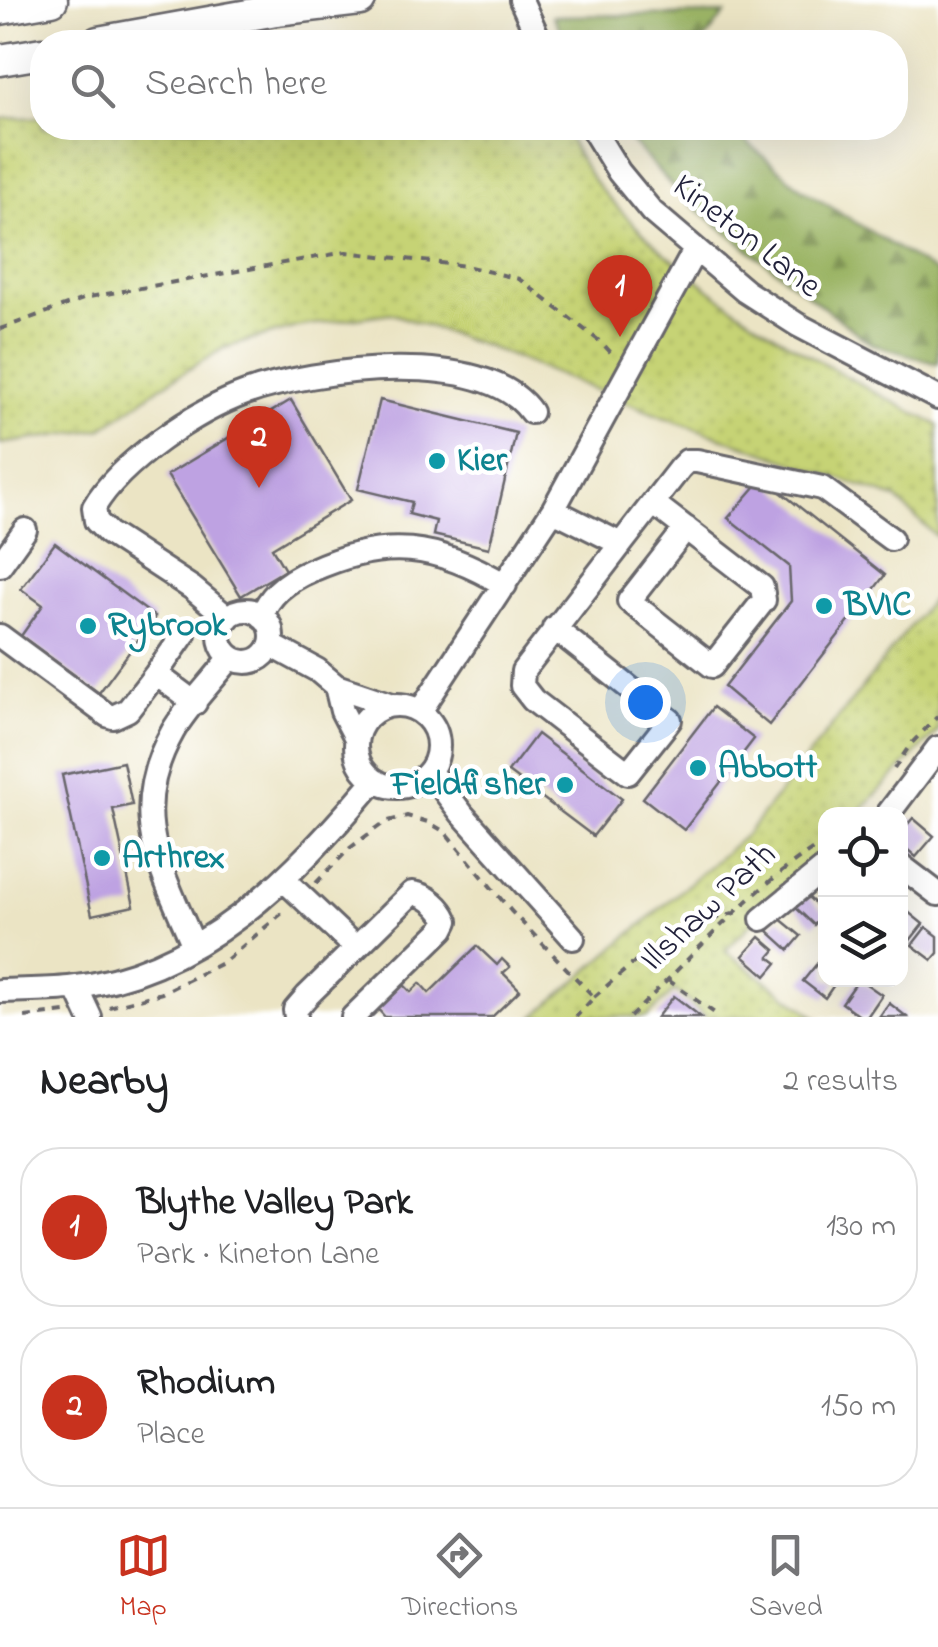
<!DOCTYPE html>
<meta charset="utf-8">
<style>
body{margin:0;font-family:"Indie Flower",sans-serif;background:#f2f2f2;color:#202124}
.controls{position:absolute;right:30px;bottom:30px;display:grid;overflow:hidden;border-radius:20px;box-shadow:0 10px 40px #0002}
.controls button{width:90px;height:90px;display:grid;place-items:center;padding:0;border:0;border-bottom:2px solid #e0e0e0;background:#fff;color:#202124;font:50px sans-serif}
.you{position:absolute;left:645px;top:702px;width:35px;height:35px;margin:-25px;border:8px solid #fff;border-radius:50%;background:#1a73e8;box-shadow:0 0 0 15px #1a73e833}
.badge{display:grid;place-items:center;width:65px;height:65px;border-radius:50%;background:#c8321e;color:#fff;font-size:32px;font-weight:700}
.pin{position:absolute;translate:-50% -82px;filter:drop-shadow(0 2px 5px #0008)}
.pin::after{content:'';position:absolute;top:52px;width:35px;height:30px;background:inherit;clip-path:polygon(0 0,100% 0,50% 100%)}
.list{margin:0;padding:0;list-style:none}
h2{display:flex;justify-content:space-between;align-items:center;height:130px;margin:0;padding:0 40px;font-size:42px}
h2 small{font-size:32px;font-weight:400;color:#757577}
.list li{display:grid;grid-template-columns:65px 1fr auto;gap:30px;align-items:center;box-sizing:border-box;height:160px;margin:0 20px 20px;padding:0 20px;border:2px solid #e0e0e0;border-radius:40px}
.list b{display:block;font-size:38px;white-space:nowrap}
.list p{margin:0;font-size:32px;white-space:nowrap;color:#757577}
.list em{font-size:32px;font-style:normal;color:#757577}
.icon{flex:none;width:55px;height:55px;fill:none;stroke:currentColor;stroke-width:2;stroke-linecap:round;stroke-linejoin:round}
.map{position:relative;flex:none;width:938px;height:1017px;overflow:hidden}
.search{position:absolute;background:#fff;box-shadow:0 10px 40px #0002;left:30px;right:30px;top:30px;height:110px;display:flex;align-items:center;gap:25px;box-sizing:border-box;padding:0 35px;border-radius:40px;color:#757577;font-size:38px}
.sheet{height:490px;background:#fff}
nav{display:flex;justify-content:space-around;align-items:center;box-sizing:border-box;height:140px;border-top:2px solid #e0e0e0;background:#fff;font-size:28px;color:#757577}
nav a{display:grid;justify-items:center;gap:5px}
nav .on{color:#c8321e}
.map>svg:first-child{display:block}
.forest{fill:url(#forest-firs);stroke:#5f6c50;stroke-width:2.5}
.park{fill:url(#park-dots);stroke:#747a58;stroke-width:2.5}
.building{fill:#bea2e2}
.lines{fill:none;stroke-linecap:round;stroke-linejoin:round}
.minor-casing{stroke:#68666b;stroke-width:28}
.highway-casing{stroke:#68666b;stroke-width:35}
.path{stroke:#68666b;stroke-width:4;stroke-dasharray:8 8;stroke-linecap:butt}
.minor{stroke:#fff;stroke-width:22}
.highway{stroke:#fff;stroke-width:30}
.culture-dot{fill:#0f9aa8;stroke:#fff;stroke-width:4}
.labels{text-anchor:middle;dominant-baseline:central;stroke-width:9;stroke-linejoin:round;paint-order:stroke}
.street-label{font-size:35px;fill:#22223b;stroke:#fff}
.culture-label{font-size:35px;font-weight:bold;fill:#0d838f;stroke:#fff;text-anchor:start}
</style>
<div class="map">
<svg width="938" height="1017" viewBox="0 0 938 1017">
<defs>
<pattern id="forest-firs" width="22" height="20" patternUnits="userSpaceOnUse" patternTransform="scale(2.5)"><rect width="22" height="20" fill="#9cb566"/><path d="M5 1l3.5 6h-7zM16 11l3.5 6h-7z" fill="#7f9355"/></pattern>
<pattern id="park-dots" width="8" height="8" patternUnits="userSpaceOnUse" patternTransform="scale(2.5)"><rect width="8" height="8" fill="#c6d375"/><path d="M2 2h.1M6 6h.1" fill="none" stroke="#aab566" stroke-width="1.8" stroke-linecap="round"/></pattern>
</defs>
<rect width="100%" height="100%" fill="#fff"/>
<filter id="ink" filterUnits="userSpaceOnUse"><feTurbulence type="fractalNoise" baseFrequency=".01" numOctaves="2"/><feDisplacementMap in="SourceGraphic" scale="20" xChannelSelector="R" yChannelSelector="G"/><feConvolveMatrix kernelMatrix="1 2 1 2 8 2 1 2 1" color-interpolation-filters="sRGB"/></filter>
<filter id="wash" filterUnits="userSpaceOnUse"><feTurbulence type="fractalNoise" baseFrequency=".0048" numOctaves="4" result="noise"/><feDisplacementMap in="SourceGraphic" scale="40" xChannelSelector="R" yChannelSelector="G"/><feGaussianBlur stdDeviation="2.25" result="paint"/><feColorMatrix in="noise" values="0 0 0 0 0 0 0 0 0 0 0 0 0 0 0 0 0 1.4 0 .05"/><feComposite in="paint" operator="in"/></filter>
<g filter="url(#wash)">
<rect width="100%" height="100%" fill="#ebe4c4"/>
<path class="forest" d="M725 14 703 42H567L553 16Z
M619 128H730L802 189 938 274V364L870 343 685 200Z"/>
<path class="park" d="M42 117V128H563C574 147 584 170 599 187 691 294 814 362 938 425V538L895 498 663 417 488 347 390 313 296 327 224 348 163 385 101 429 0 444V119Z
M938 591V731L857 814H826L825 847 725 951 816 1017H706L675 990 647 1017H534L747 834Z"/>
<g id="blocks">
<path class="building" d="M291 400 351 500 272 548 285 570 241 596 167 475Z
M380 400 516 433 489 548 433 535 436 521 409 514 412 502 358 489Z
M763 478 885 575 769 725 724 687 791 601 789 566 728 518Z
M55 543 155 617 99 693 21 636 43 605 21 589Z
M713 707 754 739 684 830 643 798Z
M537 734 622 799 593 836 508 772Z
M123 762 132 805 113 809 134 906 92 915 62 775Z
M913 818 934 836 916 857 900 843V833Z
M806 895 825 913 814 925 795 907Z
M902 907 923 924 908 943 900 937Z
M779 918 801 936 789 950 768 931Z
M926 927 938 936V953L932 960 912 945Z
M760 937 775 950 769 957 777 963 766 976 743 956Z
M477 946 497 965 502 959 510 967 503 973 520 990 492 1017H385L376 1007 401 982 411 992 420 983 429 993Z
M820 960 826 964V979L836 982 825 998 803 981Z
M859 979 882 995 867 1017H861L842 1003Z
M674 996 701 1017H657Z
M889 1003 907 1017H879Z"/>
</g>
</g>
<g filter="url(#ink)">
<use href="#blocks" fill-opacity="0" stroke="#68666b" stroke-width="2.5"/>
<g class="lines">
<defs>
<path id="minor" d="M521 0 540 42
M592 128 619 172 652 212 745 291 798 325 938 398
M653 503 762 587 764 600 712 666 629 601 686 528
M553 510 621 544 523 671 522 686 533 700 628 773 670 720 554 628
M621 544 680 468 687 461H697L822 488 891 539
M0 565 25 530
M220 636a26 26 0 1 1 52 0a26 26 0 1 1-52 0Z
M262 616C269 593 291 579 312 570 385 537 437 544 505 585
M228 618 192 588 108 533 96 521 94 507C121 461 196 411 246 393 313 369 485 346 531 412
M0 636 107 715 113 717 128 710 156 674 195 703
M271 645 317 670 336 686 392 705
M156 674 184 634
M336 686 342 711 356 738
M356 746a41 41 0 1 1 82 0a41 41 0 1 1-82 0Z
M421 710 553 510 695 250
M430 772 462 814 573 938
M888 814 938 748
M900 865 938 894
M284 880 356 948
M762 919 826 867
M194 946C161 868 126 814 173 731 188 705 213 681 231 657
M76 987 90 1017
M0 991C23 990 47 990 69 988 201 974 294 876 374 781
M296 1017 295 1010 307 996 412 893C428 895 441 907 447 921L443 929 353 1017"/>
<path id="highway" d="M0 9 52 0
M98 42 276 10 360 0
M0 60 42 53"/>
</defs>
<use href="#minor" class="minor-casing"/>
<use href="#highway" class="highway-casing"/>
<path class="path" d="M0 329 89 297 346 252 466 266 519 279 602 343 615 357
M894 769 910 745 938 716
M316 883 350 848 385 822 407 816 428 822 445 832 511 911 594 997 576 1017
M668 980 720 1017
M594 997 667 934 733 913
M109 1007 162 993 224 962 287 909
M25 1017 65 1012
M630 1017C694 956 749 888 826 841"/>
<use href="#minor" class="minor"/>
<use href="#highway" class="highway"/>
</g>
</g>
<g class="culture-dot">
<circle cx="437" cy="461" r="10"/>
<circle cx="824" cy="606" r="10"/>
<circle cx="88" cy="626" r="10"/>
<circle cx="698" cy="768" r="10"/>
<circle cx="565" cy="785" r="10"/>
<circle cx="102" cy="858" r="10"/>
</g>
<g class="labels">
<g class="street-label">
<text transform="translate(746 237) rotate(38)">Kineton Lane</text>
<text transform="translate(709 908) rotate(-43)">Illshaw Path</text>
</g>
<g class="culture-label">
<text x="457" y="461">Kier</text>
<text x="844" y="606">BVIC</text>
<text x="108" y="626">Rybrook</text>
<text x="718" y="768">Abbott</text>
<text x="545" y="785" text-anchor="end">Fieldfisher</text>
<text x="122" y="858">Arthrex</text>
</g>
</g>
</svg>
<div class="controls">
<button><svg class="icon" aria-label="locate" viewBox="0 0 24 24"><circle cx="12" cy="12" r="6"/><path d="M12 2v4M12 18v4M2 12h4M18 12h4"/></svg></button>
<button><svg class="icon" aria-label="layers" viewBox="0 0 24 24"><path d="M12 4l9 5-9 5-9-5zM3 14l9 5 9-5"/></svg></button>
</div>
<div class="you"></div>
<div class="pin badge" style="left:620px;top:337px">1</div>
<div class="pin badge" style="left:259px;top:488px">2</div>
<div class="search"><svg class="icon" aria-label="search" viewBox="0 0 24 24"><circle cx="10" cy="10" r="6"/><path d="M15 15l6 6"/></svg>Search here</div>
</div>
<section class="sheet">
<h2>Nearby<small>2 results</small></h2>
<ul class="list">
<li><span class="badge">1</span><div><b>Blythe Valley Park</b><p>Park · Kineton Lane</p></div><em>130 m</em></li>
<li><span class="badge">2</span><div><b>Rhodium</b><p>Place</p></div><em>150 m</em></li>
</ul>
</section>
<nav>
<a class="on"><svg class="icon" aria-label="map" viewBox="0 0 24 24"><path d="M3 6l6-2 6 2 6-2v14l-6 2-6-2-6 2zM9 4v14M15 6v14"/></svg>Map</a>
<a><svg class="icon" aria-label="directions" viewBox="0 0 24 24"><path d="M12 3l9 9-9 9-9-9zM9 14v-3h6M13 9l2 2-2 2"/></svg>Directions</a>
<a><svg class="icon" aria-label="saved" viewBox="0 0 24 24"><path d="M7 4h10v16l-5-4-5 4z"/></svg>Saved</a>
</nav>
